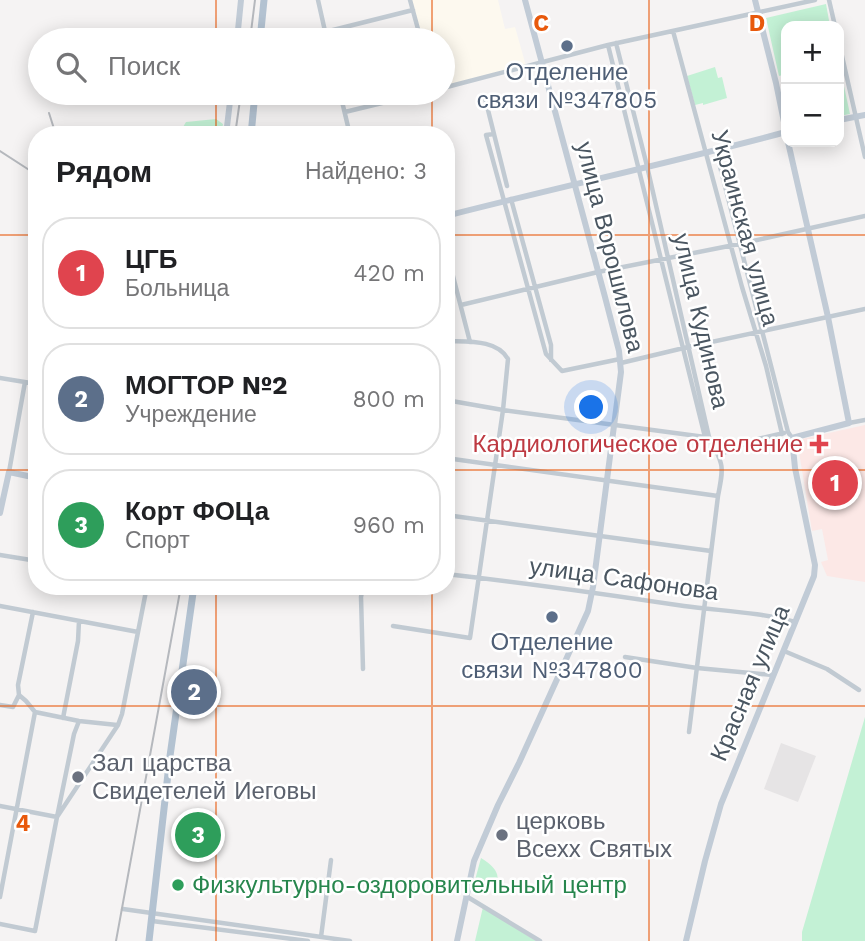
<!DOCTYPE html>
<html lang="ru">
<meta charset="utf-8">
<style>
body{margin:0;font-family:"Work Sans",sans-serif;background:#f6f6f6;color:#202124}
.controls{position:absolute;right:21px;top:21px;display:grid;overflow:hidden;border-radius:14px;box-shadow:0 4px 18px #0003}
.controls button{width:63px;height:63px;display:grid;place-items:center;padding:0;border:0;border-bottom:2px solid #e0e0e0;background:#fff;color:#202124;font:35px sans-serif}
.you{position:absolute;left:592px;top:408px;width:24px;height:24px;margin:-18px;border:5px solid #fff;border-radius:50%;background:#1a73e8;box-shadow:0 0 0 10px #1a73e833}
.badge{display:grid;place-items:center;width:46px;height:46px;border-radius:50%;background:#d93025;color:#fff;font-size:23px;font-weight:700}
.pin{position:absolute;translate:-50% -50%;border:4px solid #fff;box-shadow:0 2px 7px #0006}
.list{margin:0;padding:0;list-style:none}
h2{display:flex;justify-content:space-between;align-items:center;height:91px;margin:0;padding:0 28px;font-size:30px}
h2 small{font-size:23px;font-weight:400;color:#757577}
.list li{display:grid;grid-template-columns:46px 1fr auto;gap:21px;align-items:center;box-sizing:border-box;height:112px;margin:0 14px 14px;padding:0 14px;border:2px solid #e0e0e0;border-radius:28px}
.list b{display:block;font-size:26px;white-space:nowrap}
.list p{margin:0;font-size:23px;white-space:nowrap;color:#757577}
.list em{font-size:23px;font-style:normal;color:#757577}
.icon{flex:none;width:38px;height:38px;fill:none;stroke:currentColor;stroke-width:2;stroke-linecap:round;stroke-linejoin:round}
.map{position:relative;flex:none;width:865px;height:941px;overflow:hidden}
.search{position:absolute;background:#fff;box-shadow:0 4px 18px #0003;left:28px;top:28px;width:427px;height:77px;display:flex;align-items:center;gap:18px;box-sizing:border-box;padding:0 24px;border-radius:38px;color:#757577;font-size:26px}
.panel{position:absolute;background:#fff;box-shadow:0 4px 18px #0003;left:28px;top:126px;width:427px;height:469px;border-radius:28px}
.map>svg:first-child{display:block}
.commercial{fill:#fdf9ef}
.education{fill:#e6e4e5}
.medical{fill:#fce8e6}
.green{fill:#c3f1d5}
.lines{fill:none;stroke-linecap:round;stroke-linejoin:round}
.street{stroke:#c1cad2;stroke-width:4.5}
.secondary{stroke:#c1cbd6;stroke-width:6}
.primary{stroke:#b3c2d1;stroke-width:7}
.rail{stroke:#b5b8bd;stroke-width:2}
.grid{fill:none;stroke:#e8590c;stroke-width:2;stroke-opacity:0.55}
.service-dot{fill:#5c6f8a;stroke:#fff;stroke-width:2.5}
.health-dot{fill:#e0444e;stroke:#fff;stroke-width:2.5}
.worship-dot{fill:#6b7280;stroke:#fff;stroke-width:2.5}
.leisure-dot{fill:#2e9e5b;stroke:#fff;stroke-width:2.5}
.labels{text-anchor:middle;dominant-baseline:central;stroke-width:5;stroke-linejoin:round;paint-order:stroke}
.service-label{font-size:24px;fill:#4e5e75;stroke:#fff}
.street-label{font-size:24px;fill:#4a5661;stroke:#fff}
.health-label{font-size:24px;fill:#be3a42;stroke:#fff;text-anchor:end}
.worship-label{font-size:24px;fill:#5b616d;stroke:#fff;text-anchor:start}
.leisure-label{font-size:24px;fill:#27864d;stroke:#fff;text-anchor:start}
.grid-label{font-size:23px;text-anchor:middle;font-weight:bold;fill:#e8590c;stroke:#fff;stroke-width:5;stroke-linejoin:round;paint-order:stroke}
</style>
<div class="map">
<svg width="865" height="941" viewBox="0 0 865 941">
<rect width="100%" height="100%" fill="#f5f3f3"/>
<path class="commercial" d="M411 0H498L505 29 515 27 526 66 443 88V40H421Z"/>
<path class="education" d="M781 743 816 756 798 802 764 789Z"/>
<path class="medical" d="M865 425V582L827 576 821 562 828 560 822 529 812 531 797 440Z"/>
<path class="green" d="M826 4 830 26H786V74L779 76 766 18Z
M839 63 850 114 839 116Z
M715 67 718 78 722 77 727 98 703 105V103L695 105 687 76Z
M216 119 223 124 221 135H183V127L186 122Z
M865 717V941H802V932Z
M180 821 218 825 216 848 178 844Z
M481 858C507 874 501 888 472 891Z
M483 907 536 941H475Z"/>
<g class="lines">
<path class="street" d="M318 0 327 40
M410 0 421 40
M829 0 835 26
M673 31 742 287 766 366 782 434
M325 32 413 10
M616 43 647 166 709 437C724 465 724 466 718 496L689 732
M839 43 865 157
M608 45 705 437
M443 88 608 45 815 0
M340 93 350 135
M485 98 507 186
M345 112 423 93
M494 134 486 135 546 354 562 371 620 359
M716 151 788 432 792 438
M511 199 551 345V360
M446 249 470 342
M461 305 598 272 739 244 865 216
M621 363 688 347 865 309
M0 378 37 384
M446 400 503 410 705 437
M849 423 865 420
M719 455 754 440 784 433
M446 458 718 496
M9 472 25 382
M446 515 711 551
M0 555 37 561
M446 574C526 583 605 594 684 606 721 611 759 612 795 622
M363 586 361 597 363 669
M0 606 138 632
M393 626 470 638 503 410 508 359C497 339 467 342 446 341
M784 651 827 669 859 690
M625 657 697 668 773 675
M19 695 18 685 33 612
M0 705 13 707 19 695 26 701 35 712 79 721 117 725
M63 718 78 641 79 621
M0 806 57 817 74 734 79 721
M466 896 540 941
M0 897 35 712
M123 909 350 941
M152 921 308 941
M0 924 35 931 57 817 118 725 122 714 147 586
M321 937 331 860"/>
<path class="secondary" d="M755 0 776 83 786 132
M237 40 241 0
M839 120 865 115
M226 135 231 93
M446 216C559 187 674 162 786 132
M0 513 9 472 37 478
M457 941 474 861 498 805 519 763 588 611 593 587 621 372 619 351 605 297 525 0
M686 941 705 861 721 804 814 576 815 565 795 468 792 438 849 423 828 317 788 142"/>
<path class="primary" d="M260 40 264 0
M251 135 255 93
M149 941 170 756 194 586"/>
<path class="rail" d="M250 40 255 0
M49 113 56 135
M235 135 241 93
M0 151 37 175
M116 941 181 586"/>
</g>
<path class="grid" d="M216 0V40M432 0V40M649 0V941M216 93V135M432 93V135M0 235H37M446 235H865M0 470H37M446 470H865M216 586V941M432 586V941M0 706H865"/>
<g class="service-dot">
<circle cx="567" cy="46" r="7"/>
<circle cx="552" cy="617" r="7"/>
</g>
<path class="health-dot" d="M815.5 433.5h7v7h7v7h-7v7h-7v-7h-7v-7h7z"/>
<g class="worship-dot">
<circle cx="78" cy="777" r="7"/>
<circle cx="502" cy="835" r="7"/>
</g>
<circle class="leisure-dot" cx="178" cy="885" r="7"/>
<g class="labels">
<g class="service-label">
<text x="567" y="72">Отделение<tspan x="567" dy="28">связи №347805</tspan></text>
<text x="552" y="642">Отделение<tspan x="552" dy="28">связи №347800</tspan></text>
</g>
<g class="street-label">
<text transform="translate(745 228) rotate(75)">Украинская улица</text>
<text transform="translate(610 247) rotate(76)">улица Ворошилова</text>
<text transform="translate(701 321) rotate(77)">улица Кудинова</text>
<text transform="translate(624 579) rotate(8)">улица Сафонова</text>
<text transform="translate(750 683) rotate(-67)">Красная улица</text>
</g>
<g class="health-label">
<text x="803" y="444">Кардиологическое отделение</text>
</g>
<g class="worship-label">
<text x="92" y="763">Зал царства<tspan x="92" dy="28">Свидетелей Иеговы</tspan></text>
<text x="516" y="821">церковь<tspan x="516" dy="28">Всехх Святых</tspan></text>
</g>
<g class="leisure-label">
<text x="192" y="885">Физкультурно-оздоровительный центр</text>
</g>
</g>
<g class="grid-label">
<text x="541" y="31">C</text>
<text x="757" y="31">D</text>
<text x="23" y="831">4</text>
</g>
</svg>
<div class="controls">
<button>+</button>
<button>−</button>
</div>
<div class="you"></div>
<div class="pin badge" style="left:835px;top:483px;background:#e0444e">1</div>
<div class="pin badge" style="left:194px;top:692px;background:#5c6f8a">2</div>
<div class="pin badge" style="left:198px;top:835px;background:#2e9e5b">3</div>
<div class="search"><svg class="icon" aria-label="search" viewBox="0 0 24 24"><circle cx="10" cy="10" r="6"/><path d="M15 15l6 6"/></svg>Поиск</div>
<section class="panel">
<h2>Рядом<small>Найдено: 3</small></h2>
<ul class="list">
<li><span class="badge" style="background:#e0444e">1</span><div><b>ЦГБ</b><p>Больница</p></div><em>420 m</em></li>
<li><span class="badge" style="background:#5c6f8a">2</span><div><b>МОГТОР №2</b><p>Учреждение</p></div><em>800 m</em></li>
<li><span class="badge" style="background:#2e9e5b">3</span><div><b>Корт ФОЦа</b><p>Спорт</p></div><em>960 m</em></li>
</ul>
</section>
</div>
